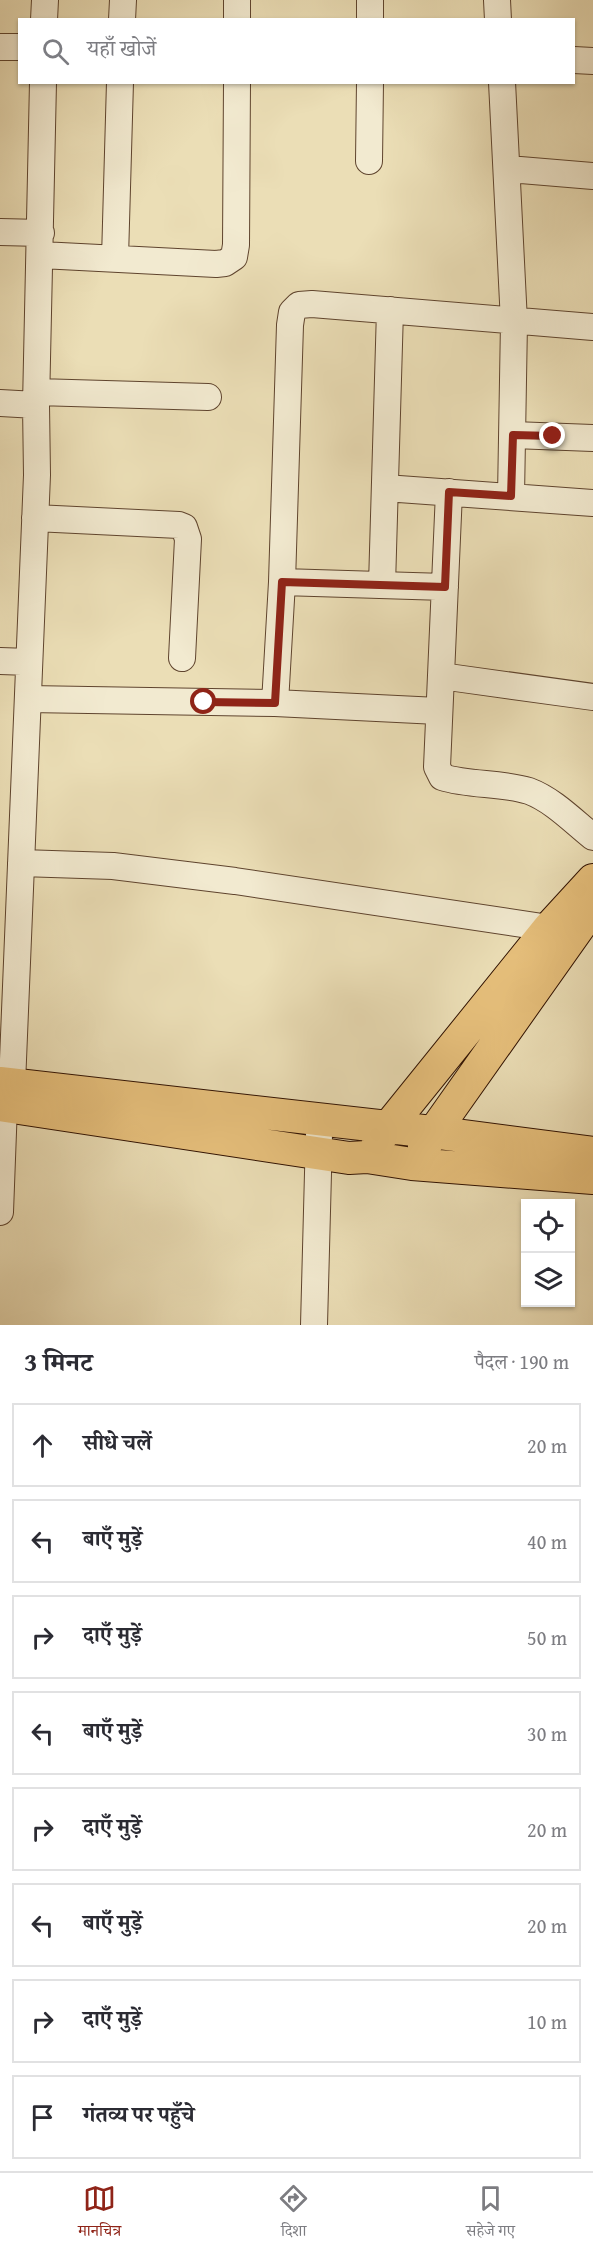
<!DOCTYPE html>
<html lang="hi">
<meta charset="utf-8">
<style>
body{margin:0;font-family:"Gentium Book Plus","Noto Serif Devanagari",serif;background:#f7f7f7;color:#2b2b33}
.controls{position:absolute;right:18px;bottom:18px;display:grid;overflow:hidden;border-radius:0px;box-shadow:0 2px 4px #0004}
.controls button{width:54px;height:54px;display:grid;place-items:center;padding:0;border:0;border-bottom:2px solid #e1e1e2;background:#fff;color:#2b2b33;font:30px sans-serif}
.stop{position:absolute;width:18px;height:18px;margin:-14px;border:4px solid #8f2418;border-radius:50%;background:#fff}
.stop.end{background:#8f2418;border-color:#fff;box-shadow:0 2px 6px #0008}
.list{margin:0;padding:0;list-style:none}
h2{display:flex;justify-content:space-between;align-items:center;height:78px;margin:0;padding:0 24px;font-size:26px}
h2 small{font-size:20px;font-weight:400;color:#7c7c81}
.list li{display:grid;grid-template-columns:39px 1fr auto;gap:18px;align-items:center;box-sizing:border-box;height:84px;margin:0 12px 12px;padding:0 12px;border:2px solid #e1e1e2;border-radius:0px}
.list b{display:block;font-size:22px;white-space:nowrap}
.list em{font-size:20px;font-style:normal;color:#7c7c81}
.icon{flex:none;width:33px;height:33px;fill:none;stroke:currentColor;stroke-width:2;stroke-linecap:round;stroke-linejoin:round}
.map{position:relative;flex:none;width:593px;height:1325px;overflow:hidden}
.search{position:absolute;background:#fff;box-shadow:0 2px 4px #0004;left:18px;right:18px;top:18px;height:66px;display:flex;align-items:center;gap:15px;box-sizing:border-box;padding:0 21px;border-radius:0px;color:#7c7c81;font-size:22px}
.sheet{height:846px;background:#fff}
nav{display:flex;justify-content:space-around;align-items:center;box-sizing:border-box;height:84px;border-top:2px solid #e1e1e2;background:#fff;font-size:16px;color:#7c7c81}
nav a{display:grid;justify-items:center;gap:3px}
nav .on{color:#8f2418}
.map>svg:first-child{display:block}
.lines{fill:none;stroke-linecap:round;stroke-linejoin:round}
.minor-casing{stroke:#5f442e;stroke-width:28}
.major-casing{stroke:#301100;stroke-width:34}
.minor{stroke:#f2ead0;stroke-width:26}
.major{stroke:#e6bf7b;stroke-width:32}
.route{stroke:#8f2418;stroke-width:8}
</style>
<div class="map">
<svg width="593" height="1325" viewBox="0 0 593 1325">
<rect width="100%" height="100%" fill="#ebdeb6"/>
<filter id="stains"><feTurbulence type="fractalNoise" baseFrequency=".00333" numOctaves="4"/><feColorMatrix values="0 0 0 0 .2 0 0 0 0 .09 0 0 0 0 .02 0 0 0 .5 -.17"/></filter>
<radialGradient id="worn" r=".72"><stop offset=".6" stop-color="#630" stop-opacity="0"/><stop offset="1" stop-color="#630" stop-opacity=".3"/></radialGradient>
<g class="lines">
<defs>
<path id="minor" d="M497 0 498 20
M44 20 45 0
M122 20 123 0
M237 20V0
M370 20V0
M0 47H20
M574 60 593 61
M502 82 514 322 511 496
M369 161 370 82
M508 169 593 176
M0 232 41 233
M41 255 216 264 225 263 234 257 236 245 237 82
M115 258 120 82
M37 392 208 397
M0 403 36 405
M513 435 593 438
M385 488 593 503
M449 492 437 767 442 777C470 786 501 782 529 791 553 800 573 821 593 837
M35 518 179 525 184 527 188 539 182 658
M282 582 445 587
M382 585 390 310
M0 661 29 662
M441 676 593 697
M28 699 275 703 438 711
M275 703 282 582 290 325 292 312 299 305 312 304 593 327
M21 863 113 866 235 881 549 928
M12 1084 37 475 36 405 43 82
M0 1212 4 1105
M314 1325 319 1135"/>
<path id="major" d="M0 1083 432 1132 593 1153
M0 1105 349 1158 367 1157 412 1164 593 1178
M378 1140 549 928 593 880
M424 1146 593 907"/>
</defs>
<use href="#minor" class="minor-casing"/>
<use href="#major" class="major-casing"/>
<use href="#minor" class="minor"/>
<use href="#major" class="major"/>
</g>
<g class="lines">
<path class="route" d="M204 702 275 703 282 582 445 587 449 492 511 496 513 435 553 436"/>
</g>
<rect width="100%" height="100%" filter="url(#stains)"/>
<rect width="100%" height="100%" fill="url(#worn)"/>
</svg>
<div class="controls">
<button><svg class="icon" aria-label="locate" viewBox="0 0 24 24"><circle cx="12" cy="12" r="6"/><path d="M12 2v4M12 18v4M2 12h4M18 12h4"/></svg></button>
<button><svg class="icon" aria-label="layers" viewBox="0 0 24 24"><path d="M12 4l9 5-9 5-9-5zM3 14l9 5 9-5"/></svg></button>
</div>
<div class="stop" style="left:204px;top:702px"></div>
<div class="stop end" style="left:553px;top:436px"></div>
<div class="search"><svg class="icon" aria-label="search" viewBox="0 0 24 24"><circle cx="10" cy="10" r="6"/><path d="M15 15l6 6"/></svg>यहाँ खोजें</div>
</div>
<section class="sheet">
<h2>3 मिनट<small>पैदल · 190 m</small></h2>
<ul class="list">
<li><svg class="icon" aria-label="ahead" viewBox="0 0 24 24"><path d="M12 20V5M6 11l6-6 6 6"/></svg><div><b>सीधे चलें</b></div><em>20 m</em></li>
<li><svg class="icon" aria-label="left" viewBox="0 0 24 24"><path d="M17 20v-9H6M10 6l-5 5 5 5"/></svg><div><b>बाएँ मुड़ें</b></div><em>40 m</em></li>
<li><svg class="icon" aria-label="right" viewBox="0 0 24 24"><path d="M7 20v-9h11M14 6l5 5-5 5"/></svg><div><b>दाएँ मुड़ें</b></div><em>50 m</em></li>
<li><svg class="icon" aria-label="left" viewBox="0 0 24 24"><path d="M17 20v-9H6M10 6l-5 5 5 5"/></svg><div><b>बाएँ मुड़ें</b></div><em>30 m</em></li>
<li><svg class="icon" aria-label="right" viewBox="0 0 24 24"><path d="M7 20v-9h11M14 6l5 5-5 5"/></svg><div><b>दाएँ मुड़ें</b></div><em>20 m</em></li>
<li><svg class="icon" aria-label="left" viewBox="0 0 24 24"><path d="M17 20v-9H6M10 6l-5 5 5 5"/></svg><div><b>बाएँ मुड़ें</b></div><em>20 m</em></li>
<li><svg class="icon" aria-label="right" viewBox="0 0 24 24"><path d="M7 20v-9h11M14 6l5 5-5 5"/></svg><div><b>दाएँ मुड़ें</b></div><em>10 m</em></li>
<li><svg class="icon" aria-label="arrive" viewBox="0 0 24 24"><path d="M6 21V4h12l-3 4 3 4H6"/></svg><div><b>गंतव्य पर पहुँचे</b></div></li>
</ul>
</section>
<nav>
<a class="on"><svg class="icon" aria-label="map" viewBox="0 0 24 24"><path d="M3 6l6-2 6 2 6-2v14l-6 2-6-2-6 2zM9 4v14M15 6v14"/></svg>मानचित्र</a>
<a><svg class="icon" aria-label="directions" viewBox="0 0 24 24"><path d="M12 3l9 9-9 9-9-9zM9 14v-3h6M13 9l2 2-2 2"/></svg>दिशा</a>
<a><svg class="icon" aria-label="saved" viewBox="0 0 24 24"><path d="M7 4h10v16l-5-4-5 4z"/></svg>सहेजे गए</a>
</nav>
